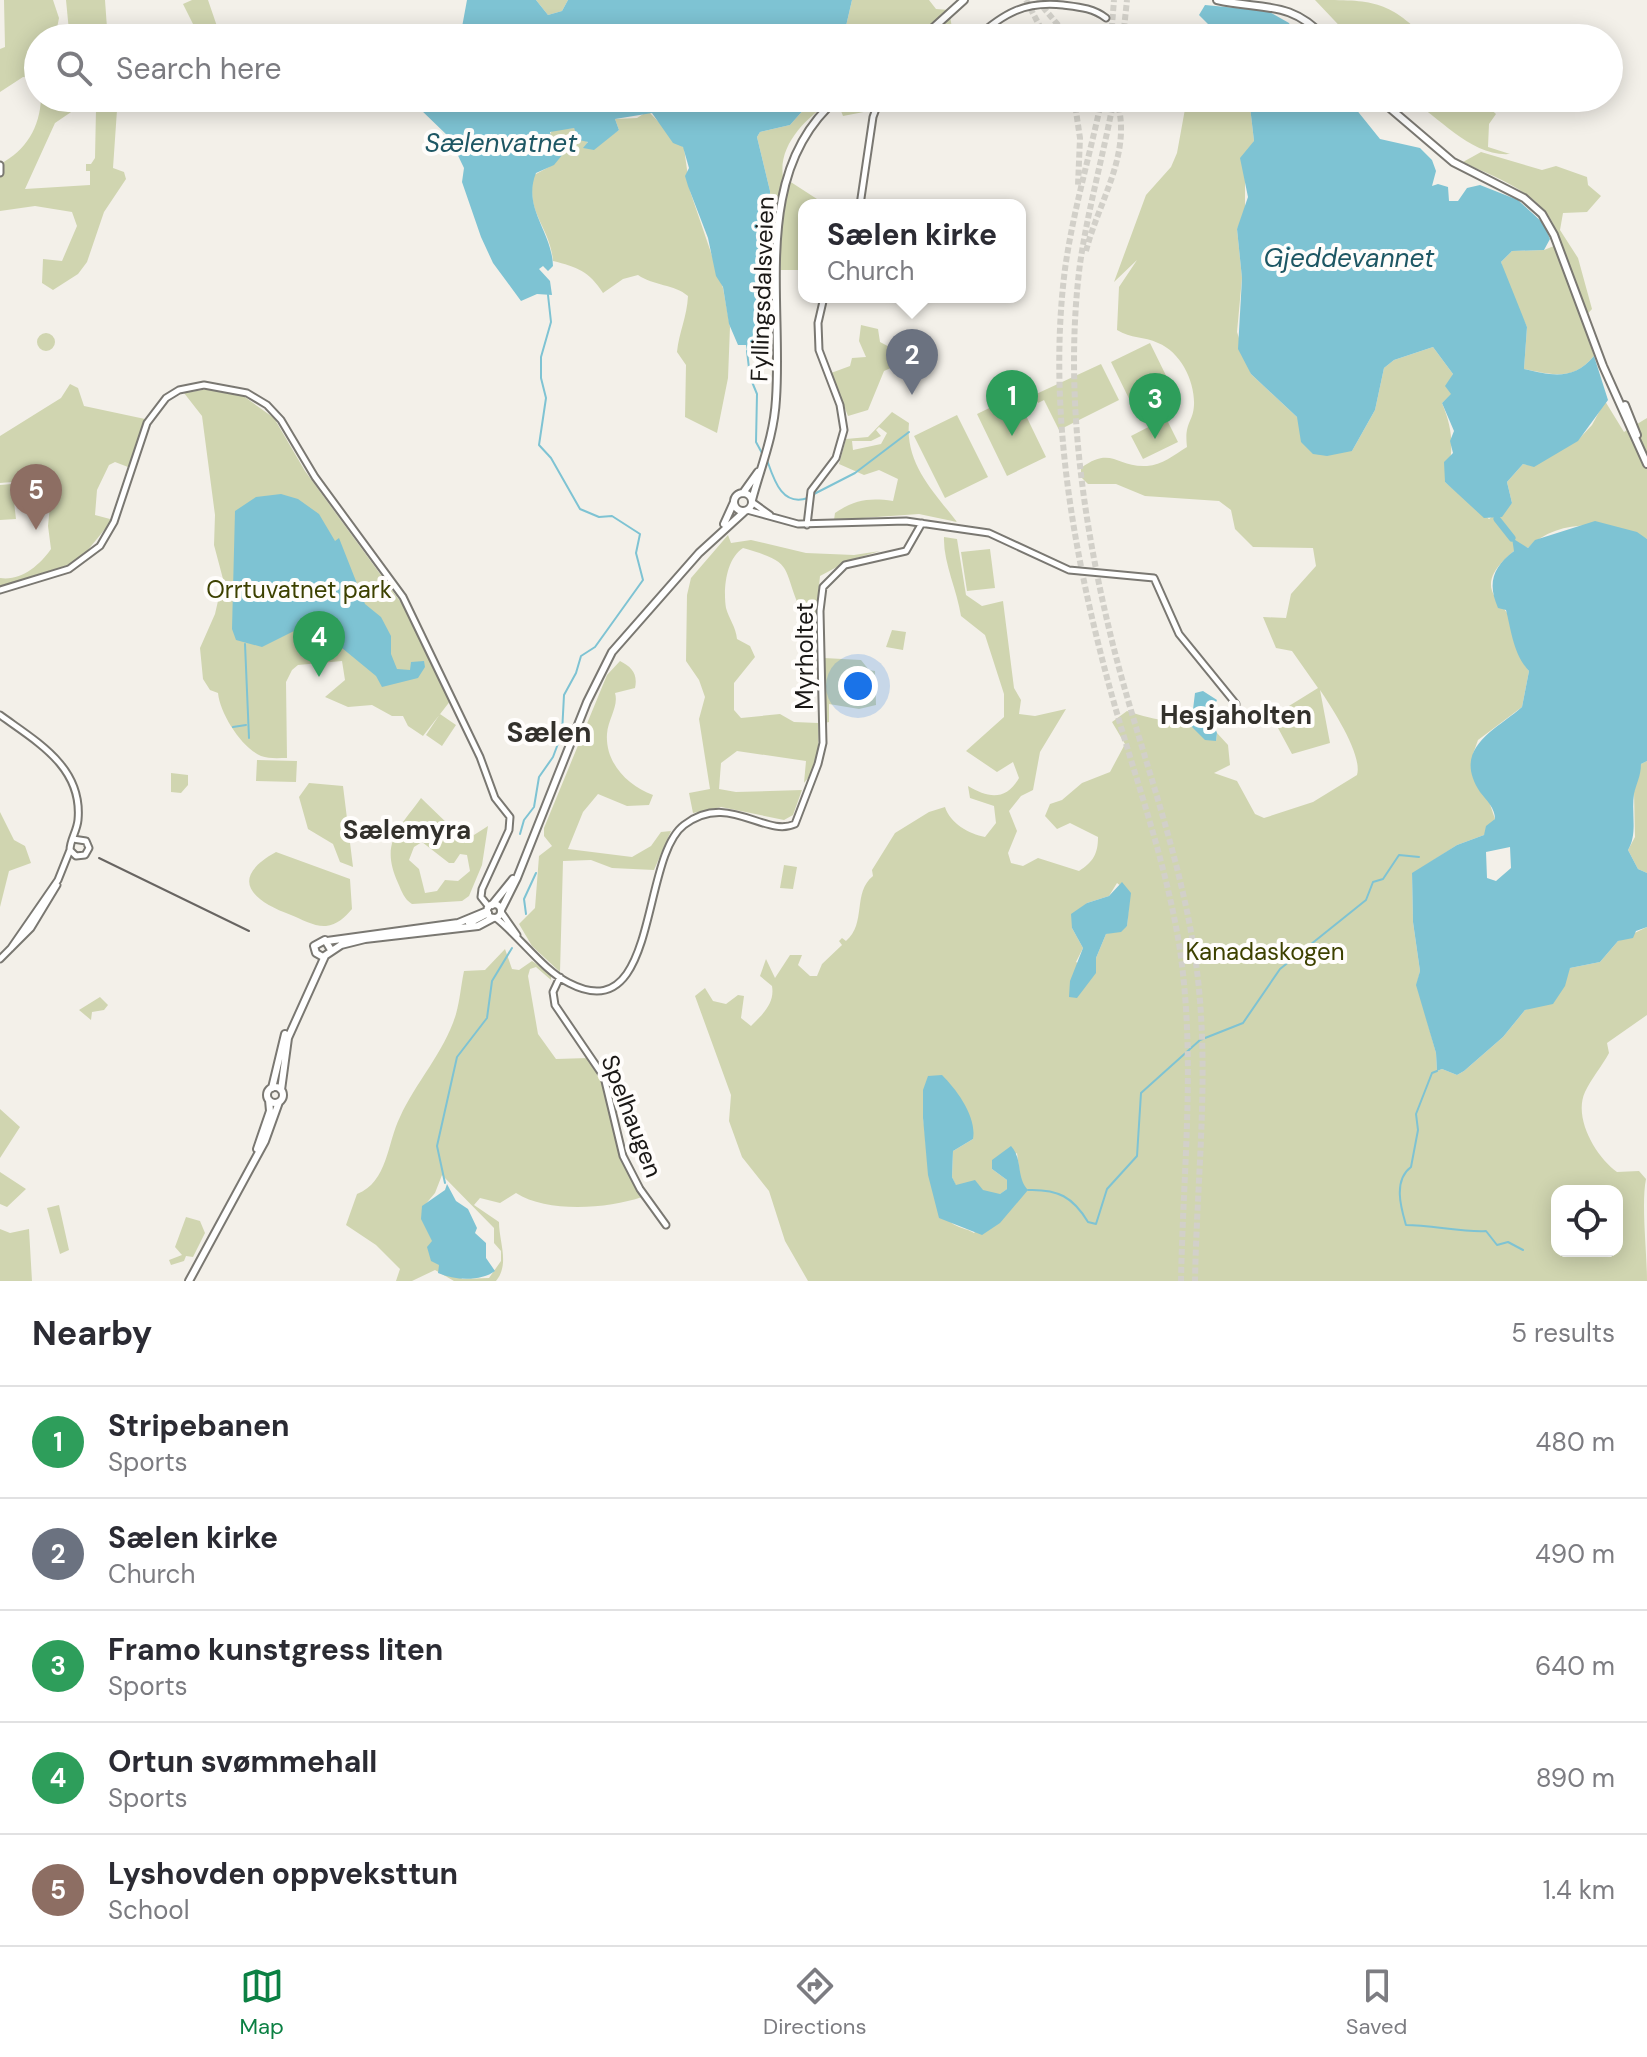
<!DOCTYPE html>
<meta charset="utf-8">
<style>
body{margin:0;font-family:"DM Sans",sans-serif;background:#f7f7f7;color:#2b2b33}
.controls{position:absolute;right:24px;bottom:24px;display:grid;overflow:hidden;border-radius:16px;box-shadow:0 4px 20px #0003}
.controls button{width:72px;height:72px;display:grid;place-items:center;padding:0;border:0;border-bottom:2px solid #e1e1e2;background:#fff;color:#2b2b33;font:40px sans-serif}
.you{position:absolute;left:858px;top:686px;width:28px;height:28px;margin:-20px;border:6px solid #fff;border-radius:50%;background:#1a73e8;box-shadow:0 0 0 12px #1a73e833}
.badge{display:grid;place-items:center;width:52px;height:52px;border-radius:50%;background:#0b8043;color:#fff;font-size:26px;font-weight:700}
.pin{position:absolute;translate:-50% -66px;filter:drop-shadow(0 2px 4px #0008)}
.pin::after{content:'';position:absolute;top:42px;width:28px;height:24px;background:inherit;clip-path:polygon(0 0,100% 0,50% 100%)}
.popup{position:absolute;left:798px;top:199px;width:228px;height:104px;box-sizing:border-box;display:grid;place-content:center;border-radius:16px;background:#fff;filter:drop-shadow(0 2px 6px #0005);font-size:26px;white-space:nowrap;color:#7c7c81}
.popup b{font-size:30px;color:#2b2b33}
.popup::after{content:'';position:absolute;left:50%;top:100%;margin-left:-16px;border:16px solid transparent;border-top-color:#fff}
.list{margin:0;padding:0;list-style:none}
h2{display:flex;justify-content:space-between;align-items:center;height:104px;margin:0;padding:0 32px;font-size:34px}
h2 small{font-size:26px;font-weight:400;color:#7c7c81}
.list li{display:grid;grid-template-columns:52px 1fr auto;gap:24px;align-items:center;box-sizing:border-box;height:112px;padding:0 32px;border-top:2px solid #e1e1e2}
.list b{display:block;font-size:30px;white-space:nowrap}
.list p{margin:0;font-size:26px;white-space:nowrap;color:#7c7c81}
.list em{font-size:26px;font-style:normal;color:#7c7c81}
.icon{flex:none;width:44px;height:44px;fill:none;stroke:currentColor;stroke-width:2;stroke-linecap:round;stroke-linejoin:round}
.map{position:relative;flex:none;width:1647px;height:1281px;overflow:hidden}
.search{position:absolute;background:#fff;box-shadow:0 4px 20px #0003;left:24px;right:24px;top:24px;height:88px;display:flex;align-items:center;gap:20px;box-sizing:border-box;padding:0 28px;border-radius:44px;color:#7c7c81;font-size:30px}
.sheet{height:664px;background:#fff}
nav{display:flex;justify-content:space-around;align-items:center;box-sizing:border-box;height:112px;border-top:2px solid #e1e1e2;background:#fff;font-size:22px;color:#7c7c81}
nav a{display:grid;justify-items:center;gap:4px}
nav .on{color:#0b8043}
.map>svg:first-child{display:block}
.green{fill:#d0d5b0;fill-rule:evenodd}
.water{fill:#7ec3d3;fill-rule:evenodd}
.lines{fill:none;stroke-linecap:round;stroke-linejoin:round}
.stream{stroke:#7ec3d3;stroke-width:2}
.river{stroke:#7ec3d3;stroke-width:7}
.primary-tunnel{stroke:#d2d0c9;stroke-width:6;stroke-dasharray:6 3;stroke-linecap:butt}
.secondary-casing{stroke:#7a7872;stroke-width:9}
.primary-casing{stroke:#7a7872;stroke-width:10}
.secondary{stroke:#fff;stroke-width:5}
.primary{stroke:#fff;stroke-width:6}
.tram{stroke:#686562;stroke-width:2}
.labels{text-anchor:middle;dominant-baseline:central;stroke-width:8;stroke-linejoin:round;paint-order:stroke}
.street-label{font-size:24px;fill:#1a1816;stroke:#fffdfb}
.park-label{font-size:24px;fill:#3d4100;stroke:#fffdfb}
.water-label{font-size:26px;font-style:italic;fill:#1e5764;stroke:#fffdfb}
.neighbourhood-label{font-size:26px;font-weight:bold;fill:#33312c;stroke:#fffdfb}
.quarter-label{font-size:28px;font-weight:bold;fill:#33312c;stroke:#fffdfb}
</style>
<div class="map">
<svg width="1647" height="1281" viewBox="0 0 1647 1281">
<rect width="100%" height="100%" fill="#f3f0e9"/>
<path class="green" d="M4 0H53L59 18 55 38H38V78L23 77 0 92V49L5 47Z
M66 0H105L107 28 69 31Z
M192 0H208L221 38H200L183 4Z
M536 0H568L562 11 548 15Z
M852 0H929L936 9 949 10 952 28 943 38H836L846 26Z
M1315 0C1373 0 1387 0 1426 38H1351Z
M41 98H144L117 110 113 168 124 172 126 179 104 212 87 262 78 274 53 290 42 283 43 259 62 261 77 226 72 212 35 206 0 211V164C26 151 40 127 41 98ZM77 108 96 109 95 158 91 164H86V171H90V185L25 189 55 123Z
M814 98H876L869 111 843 116 839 106 830 102C806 118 778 145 783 177L817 199 843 205H804V270H766L770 191 757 137 760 132 790 125Z
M1187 98H1249L1254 141 1245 180V214L1237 229 1242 278 1237 332 1251 374 1297 417 1352 451 1375 410 1384 368 1394 360 1433 347 1453 374 1449 384 1452 394 1442 403C1454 432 1454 452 1445 482L1489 519 1512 503 1507 482 1523 464 1534 466 1578 440 1592 425 1605 401 1624 432 1647 418V539C1610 522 1559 517 1528 548L1521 545C1507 557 1481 576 1495 597 1501 606 1509 613 1513 624 1521 643 1514 652 1529 671L1522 707 1478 740 1473 754 1495 819 1484 835 1457 845 1412 874 1413 922 1420 971 1417 984 1436 1053 1437 1071 1442 1069 1457 1075 1464 1071 1503 1037 1525 1010 1536 1006 1570 968 1600 962 1618 941 1647 927V1015L1607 1043 1609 1053C1602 1066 1591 1079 1585 1092 1573 1118 1596 1157 1617 1172L1639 1171 1646 1179C1641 1204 1647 1252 1647 1281H808L785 1241 769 1191 742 1157 729 1121 731 1095 695 996 705 988 713 1001 726 1004 738 995 744 996 741 1018 751 1026C763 1014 775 1003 772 986L760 976 766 959 775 978 790 955H802L798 965 810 976H817L822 964 842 945 839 941 842 938 846 941C867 923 852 893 873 876L872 870 895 833 929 812 945 807C950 823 969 834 985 837L996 823 994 806 970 798 968 786C988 798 1006 801 1019 778L1013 762 997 772 966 751 1004 717V694L985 635 961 616C957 590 943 562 944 537L957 539 966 595 982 606 1003 601 1014 688 1021 700 1019 714 1035 716 1066 709 1040 752 1033 790 1021 796 1009 811 1017 831 1008 853 1011 863 1023 866 1038 858 1079 871C1093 862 1098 854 1098 837L1070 823 1057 829 1045 816 1050 804 1062 800 1082 783 1110 772 1125 744 1112 722 1127 711C1150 718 1168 725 1190 716L1191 726 1216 741 1217 733 1228 745 1230 765 1214 773 1237 781 1255 814 1264 818 1313 802 1357 775C1363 755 1332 708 1320 690L1330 743 1292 754 1278 728 1276 714 1318 688 1292 651 1276 648 1263 617 1286 618 1291 594 1316 566 1313 548 1253 547 1235 529 1231 510 1219 501 1145 496 1116 484H1088L1081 477V468C1112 445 1117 468 1147 466 1162 465 1174 455 1187 447 1184 422 1193 423 1194 405 1195 382 1181 352 1158 343 1144 336 1131 339 1117 330L1119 287 1137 260 1114 282 1146 195 1171 167 1177 153ZM1117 883 1130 893 1127 926 1106 934 1096 958V973L1076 962 1083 948 1072 928 1087 903 1109 896ZM923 1118 973 1139 953 1151 952 1177 956 1186 999 1195 1007 1189V1180L992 1169 1017 1153 1021 1183 974 1233C968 1229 963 1229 957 1226 926 1212 928 1146 923 1118ZM1557 1191H1617V1251H1557Z
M1408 98H1478L1496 114 1489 124 1488 147 1510 154C1471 157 1440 117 1408 98Z
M648 111 684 148 690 191 723 288 730 327 728 378 717 433 685 417 686 365 677 352C679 332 687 317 688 296 674 284 654 286 638 275L623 279 603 293C589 271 577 267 553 261 550 226 525 213 534 175L549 167 562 150 552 145 549 136 553 129 574 128 588 143 604 140 619 130 615 119 637 118Z
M1481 152 1542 170 1556 166 1587 177 1588 185 1601 196 1587 212 1563 213 1560 230 1578 258 1592 309 1582 320 1594 356C1573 381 1554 375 1524 369L1527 327 1508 287 1501 262 1512 251 1544 250 1559 244C1554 197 1500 180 1463 162Z
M861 325 878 329 880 342 901 353 902 363 884 371 868 410 848 416 831 373 850 366 852 358 866 357 859 341Z
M37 342a9 9 0 1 1 18 0a9 9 0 1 1-18 0Z
M1150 343 1179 402 1140 421 1111 362Z
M1101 364 1119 400 1059 430 1044 400 1038 403 1034 395Z
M70 384 78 388 84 406 145 419 128 467 115 462 109 465 97 490 95 515 110 519V523L78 562 0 586V578C21 581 39 566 51 549L48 526 53 474 35 469 26 473 22 484 16 487 12 482 0 483V436L61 398Z
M208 389 242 395 274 418 305 471 405 608 451 700 423 736 408 726 403 716H392L372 705 348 707 325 697 345 680 342 661 298 665 292 670 286 682 287 758C279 758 269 759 261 756 242 748 220 714 218 693L210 690 203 679 200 648 215 614 223 579 214 545 215 515 202 416 184 393Z
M1016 395 1046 457 1007 476 977 414Z
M892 412 909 423C905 464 935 493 957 522L919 514 834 520 835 513C856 499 870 498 893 501L898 479 879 470 864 475 839 464 846 439 868 437ZM879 427 887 433 881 444 853 450 852 441H871L881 436 876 430Z
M957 415 988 477 945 498 914 436Z
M1166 418 1178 442 1143 459 1131 436Z
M12 484 16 519 0 520V485Z
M728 535 731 543 751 540 806 553 854 555 880 551 850 560 820 576 816 615 801 611C781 566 796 563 743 548 726 559 723 589 726 608 729 619 736 627 737 639L750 646 755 657 734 683V710L741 718 780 714 794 722 818 723C820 742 818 768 804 783L806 761 737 751 721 763 719 789 736 792 802 790 793 815 784 820 721 807 693 813 689 793 710 789 699 719 705 697 699 680 686 661 687 595 691 578Z
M990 549 995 588 967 591 961 552Z
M892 630 906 632 903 650 886 647Z
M824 658 861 660 869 670 875 671 876 705 859 709 829 704V722L825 723Z
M620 661C632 667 638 674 635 688L615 693C619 706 608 719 607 734 605 763 628 786 653 795L649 805 627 806 598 794 583 812 568 849 632 857 651 846 661 832 671 831 654 870 612 868 591 860 563 861 560 972 532 946 519 924 535 908 539 856 552 846 544 836V828L607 675Z
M440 714 456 725 442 746 426 735Z
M257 760 297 761 296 782 256 781Z
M1647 761V873L1638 869 1628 850 1635 837 1634 791 1641 764Z
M171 773 188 775V785L181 793 171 792Z
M309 783 343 786 353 867 340 862 333 844 308 829 299 797Z
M421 798 451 827 461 822 474 835 488 826 482 865 469 896 462 901 412 904C404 899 402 892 398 883 380 843 398 830 421 798ZM422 842 449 863H454L460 854 467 855 470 871 458 881 445 880 437 891 425 893 419 869 409 860 414 847Z
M0 812 14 840 25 846 31 863 9 871 0 907Z
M276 852 350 879 352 909C345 917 337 925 326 926 315 927 301 919 291 915 250 900 229 878 276 852Z
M784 865 797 867 793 889 780 888Z
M505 949 512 969 519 970 532 961 551 973V980L536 967 530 969 528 976 538 1034 556 1059 588 1058C620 1102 609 1152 642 1197 607 1209 547 1213 516 1193L500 1203 480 1198 474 1205 499 1222C499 1242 510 1264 496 1281H454L435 1270 412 1281H396L400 1269 376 1245 346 1225 357 1194C388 1182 387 1143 400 1117 416 1082 445 1051 456 1014 460 1000 461 985 464 971L485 970ZM442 1175 494 1228V1243L501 1251V1261L489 1278 462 1279 424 1206 435 1193Z
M100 997 108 1005 104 1010 92 1012 91 1020 79 1010Z
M0 1109 20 1127 0 1158Z
M0 1172 26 1189 7 1207 0 1204Z
M59 1205 69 1250 60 1254 47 1208Z
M186 1217 200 1221 205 1233 193 1257 186 1256 184 1261 171 1265 169 1260 182 1255 175 1247Z
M0 1229 10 1233 29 1229 32 1281H0Z"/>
<path class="water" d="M467 0H536L548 15 562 11 568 0H852L846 26 836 38H454L462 27Z
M1205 5 1268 11 1289 23 1297 38H1220L1211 33 1208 24 1199 15Z
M417 98H814L790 125 760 132 757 137 770 191 769 262 765 283 769 304 767 342 747 351 746 345H738L729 324 723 287 716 276 708 238 688 186 685 176 689 168 683 147 673 143 652 113 615 119 619 130 594 150 583 148 588 142 579 140 574 128 550 132 552 145 563 154 554 165 536 173C522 208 552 231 553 266L548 271 543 266 539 269 550 281 552 295 537 294 521 301 493 263 481 237 462 182 464 168 449 137 420 109Z
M1249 98H1347L1380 139 1420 148 1432 160 1436 171 1432 186 1438 184 1448 187 1449 201H1458L1467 188 1480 185 1518 200 1544 224 1550 239 1544 250 1512 251 1501 262 1527 327 1524 369C1553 376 1574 380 1594 356L1608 400 1578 441 1534 467 1523 464 1507 482 1512 503 1502 517 1484 518 1445 482 1444 462 1453 453 1450 441 1454 431 1442 403 1451 394 1445 386 1453 374 1433 347 1394 360 1384 368 1375 410 1352 451 1327 456 1313 454 1301 442 1297 417 1251 374 1238 349 1242 278 1237 229 1248 197 1240 158 1254 141Z
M281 494 298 499 319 514 335 541 339 538 365 604 381 617 391 636V654L397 669 410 670 411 662 424 661 425 667 418 678 382 687 376 676 342 648 317 616 310 617 300 628 262 647 236 640 232 629 235 511 256 497Z
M1595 521 1637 532 1647 539V761L1641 764C1641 776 1636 784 1634 794 1631 814 1638 833 1628 850L1638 869 1647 873V927L1636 931 1633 938 1618 941 1600 962 1570 968 1565 986 1553 1004 1525 1010 1503 1037 1464 1071 1457 1075 1442 1069 1437 1071 1436 1053 1416 985 1420 971 1413 922 1412 873 1457 845 1484 835 1486 826 1495 819C1495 808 1487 801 1480 792 1451 748 1496 730 1522 707L1529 671C1513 654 1511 629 1506 610L1498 608C1487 583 1493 567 1514 551L1512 538 1528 548 1535 540ZM1510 847 1511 868 1496 881 1487 878 1486 852Z
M1203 691 1217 700 1210 715 1217 733 1216 741 1205 740 1191 726 1195 693Z
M1122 882 1131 893 1127 926 1121 932 1106 934 1096 958V973L1077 998 1069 997 1070 981 1083 948 1072 928 1071 914 1087 903 1109 896Z
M942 1075C957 1090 977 1117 973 1139L953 1151 952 1177 956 1185 975 1180 983 1190 1000 1194 1007 1189V1180L992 1169V1160L1011 1146C1023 1159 1016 1178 1028 1190L1000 1223 982 1235 939 1218 928 1175 923 1118V1090L928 1076Z
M447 1184 456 1201 468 1209 477 1228 475 1233 486 1243V1258L495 1271C482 1281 456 1281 438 1273L439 1265 431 1261 427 1247 432 1241 421 1219 422 1206 445 1190Z"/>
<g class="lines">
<path class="stream" d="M747 351 750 377 757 394 756 442 763 455
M767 460C774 480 782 507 808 498
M814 494 855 473 909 432
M245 644 249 738
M233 727 246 725
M520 834 524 820 534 807 539 777 553 757 562 733 564 695 576 673 581 656 595 647 643 580 636 553 640 534 612 516 599 517 580 509 551 458 539 445 546 398 541 378V357L551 322 548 295
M526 914 524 899 536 873
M1437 1071 1432 1073 1416 1114 1418 1130 1411 1167C1392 1181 1402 1211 1406 1225 1430 1225 1468 1233 1486 1231L1497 1245 1508 1242 1523 1250
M445 1183 437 1146 457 1057 487 1018 492 981 512 948
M1028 1190C1058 1189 1073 1197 1088 1222L1096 1224 1107 1189 1137 1156 1141 1093 1200 1040 1243 1023 1280 969 1366 900 1373 882 1383 879 1399 855 1419 857"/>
<path class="river" d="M1497 519 1512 538"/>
<path class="primary-tunnel" d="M1026 0 1046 38
M1037 0 1069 38
M1111 38 1114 0
M1123 38 1127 0
M1074 98 1080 138 1078 185
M1102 98C1090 155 1073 211 1065 269 1048 402 1071 541 1105 670 1129 763 1165 853 1180 950 1196 1061 1183 1169 1181 1281
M1114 98C1104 153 1088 208 1080 264 1064 389 1082 519 1112 641 1138 746 1179 848 1195 956 1211 1065 1197 1171 1195 1281
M1086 251C1099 200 1134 151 1116 98"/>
<defs>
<path id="secondary" d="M976 38C1004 13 1025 1 1063 5 1079 7 1093 8 1106 18
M0 165V173
M860 205 873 117 880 98
M752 502 770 515
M747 510 798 524 906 521 989 533 1069 570 1154 578 1179 634 1236 704 1235 715
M807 525 811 491 836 458 844 430 840 405 819 350 818 323 824 297
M0 590 69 569 100 546 114 522 147 423 166 398 179 390 204 385 247 393 267 405 281 420 315 477 403 597 480 757 495 798 510 817 509 830 482 889 481 897 489 907
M0 715C37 742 83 767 78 820 77 831 70 840 70 850L76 856 85 855 89 848 86 841 73 839
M501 912 517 935
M496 918C519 936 544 971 569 983 659 1030 640 858 684 825 728 791 765 838 795 824L818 764 823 743 820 611 823 587 845 565 906 551 922 523
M11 948 58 880 70 850
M0 959 31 928 57 885
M560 977 553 992 555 1005 604 1077 623 1156 640 1189 666 1225"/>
<path id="primary" d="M1217 0C1262 10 1291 0 1325 38
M922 38 964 0
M1378 98 1453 162 1524 198 1542 214 1554 235 1603 366 1647 464
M1625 405 1637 435
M734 502a9 9 0 1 1 18 0a9 9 0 1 1-18 0Z
M743 493 758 472
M752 500C761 466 774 436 776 399 783 299 751 171 838 98
M724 524 734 502
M487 911a7 7 0 1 1 14 0a7 7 0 1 1-14 0Z
M492 905 513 879
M501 910 517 878 587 702 612 652 699 553 745 511
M458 923 487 911
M469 923 488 913
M327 941 458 923
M331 950 325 940 314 946 316 953 323 957 341 945 365 939 478 926 493 918
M267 1095a8 8 0 1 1 16 0a8 8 0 1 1-16 0Z
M272 1088 285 1034
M281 1090 288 1038 325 956
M257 1149 270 1111 269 1100
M189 1281 265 1141 279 1102"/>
</defs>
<use href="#secondary" class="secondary-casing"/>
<use href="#primary" class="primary-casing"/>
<use href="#secondary" class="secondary"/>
<use href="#primary" class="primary"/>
<path class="tram" d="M99 858 249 931"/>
</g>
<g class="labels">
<g class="street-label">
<text transform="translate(762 289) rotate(-88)">Fyllingsdalsveien</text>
<text transform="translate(804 656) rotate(-90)">Myrholtet</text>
<text transform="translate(632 1116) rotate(69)">Spelhaugen</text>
</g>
<g class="park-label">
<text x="299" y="589">Orrtuvatnet park</text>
<text x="1265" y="951">Kanadaskogen</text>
</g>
<g class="water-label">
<text x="501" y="143">Sælenvatnet</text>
<text x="1349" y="258">Gjeddevannet</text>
</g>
<g class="neighbourhood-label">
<text x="1236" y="715">Hesjaholten</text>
<text x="407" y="830">Sælemyra</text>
</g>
<g class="quarter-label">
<text x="549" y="732">Sælen</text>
</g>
</g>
</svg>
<div class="controls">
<button><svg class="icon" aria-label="locate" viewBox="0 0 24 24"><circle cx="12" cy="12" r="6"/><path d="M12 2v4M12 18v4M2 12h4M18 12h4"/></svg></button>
</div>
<div class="you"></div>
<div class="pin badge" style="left:1012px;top:436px;background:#2e9e5b">1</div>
<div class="pin badge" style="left:912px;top:395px;background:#6b7280">2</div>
<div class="popup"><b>Sælen kirke</b>Church</div>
<div class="pin badge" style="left:1155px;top:439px;background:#2e9e5b">3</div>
<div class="pin badge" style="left:319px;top:677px;background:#2e9e5b">4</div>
<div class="pin badge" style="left:36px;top:530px;background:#8d6e63">5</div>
<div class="search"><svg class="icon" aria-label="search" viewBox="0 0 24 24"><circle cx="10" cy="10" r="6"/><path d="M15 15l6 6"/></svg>Search here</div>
</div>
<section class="sheet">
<h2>Nearby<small>5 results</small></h2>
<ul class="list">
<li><span class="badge" style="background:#2e9e5b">1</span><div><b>Stripebanen</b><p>Sports</p></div><em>480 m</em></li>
<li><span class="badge" style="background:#6b7280">2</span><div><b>Sælen kirke</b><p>Church</p></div><em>490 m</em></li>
<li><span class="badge" style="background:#2e9e5b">3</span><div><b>Framo kunstgress liten</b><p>Sports</p></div><em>640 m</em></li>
<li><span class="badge" style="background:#2e9e5b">4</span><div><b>Ortun svømmehall</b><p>Sports</p></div><em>890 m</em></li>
<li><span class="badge" style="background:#8d6e63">5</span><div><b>Lyshovden oppveksttun</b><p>School</p></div><em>1.4 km</em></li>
</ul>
</section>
<nav>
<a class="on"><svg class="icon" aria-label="map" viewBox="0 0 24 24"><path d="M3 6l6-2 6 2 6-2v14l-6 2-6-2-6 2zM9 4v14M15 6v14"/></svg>Map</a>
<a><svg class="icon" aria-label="directions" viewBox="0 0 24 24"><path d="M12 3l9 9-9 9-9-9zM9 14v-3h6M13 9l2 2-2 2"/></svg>Directions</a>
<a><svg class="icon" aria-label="saved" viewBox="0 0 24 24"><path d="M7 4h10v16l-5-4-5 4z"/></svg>Saved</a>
</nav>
